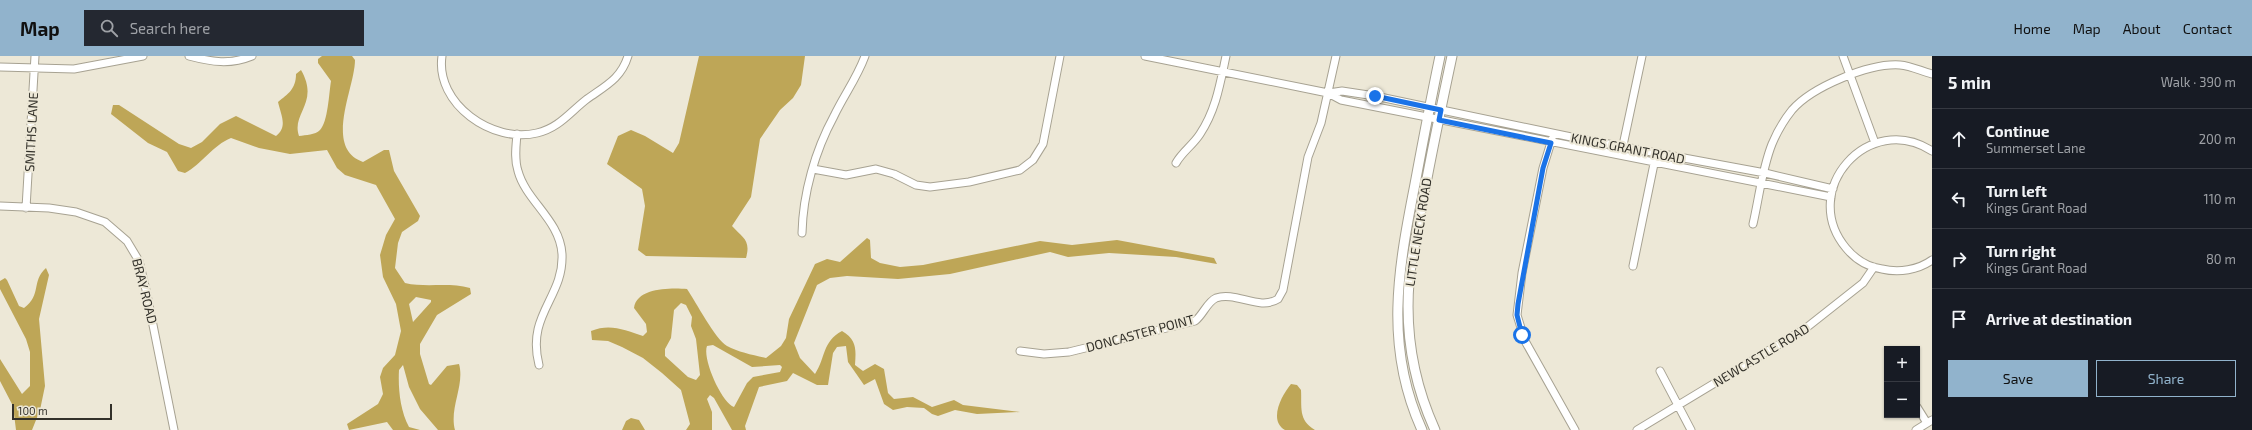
<!DOCTYPE html>
<meta charset="utf-8">
<style>
body{margin:0;font-family:"Exo 2",sans-serif;background:#242831;color:#f1f3f6}
.controls{position:absolute;right:12px;bottom:12px;display:grid;overflow:hidden;border-radius:0px;box-shadow:0 1px 3px #0004}
.controls button{width:36px;height:36px;display:grid;place-items:center;padding:0;border:0;border-bottom:1px solid #363941;background:#171b24;color:#f1f3f6;font:20px sans-serif}
.scale{position:absolute;left:12px;bottom:10px;width:100px;box-sizing:border-box;padding-left:4px;border:2px solid #33312a;border-top:0;font-size:11px;line-height:14px;white-space:nowrap;color:#33312a;-webkit-text-stroke:3px #ede8d7;paint-order:stroke}
.stop{position:absolute;width:12px;height:12px;margin:-9px;border:3px solid #1a73e8;border-radius:50%;background:#fff}
.stop.end{background:#1a73e8;border-color:#fff;box-shadow:0 1px 4px #0008}
.list{margin:0;padding:0;list-style:none}
h2{display:flex;justify-content:space-between;align-items:center;height:52px;margin:0;padding:0 16px;font-size:17px}
h2 small{font-size:13px;font-weight:400;color:#9ea1a6}
.list li{display:grid;grid-template-columns:26px 1fr auto;gap:12px;align-items:center;box-sizing:border-box;height:60px;padding:0 16px;border-top:1px solid #363941}
.list b{display:block;font-size:15px;white-space:nowrap}
.list p{margin:0;font-size:13px;white-space:nowrap;color:#9ea1a6}
.list em{font-size:13px;font-style:normal;color:#9ea1a6}
.actions{display:flex;gap:8px;padding:12px 16px}
.actions a{flex:1;padding:9px 0;border:1px solid #91b3cc;border-radius:0px;text-align:center;font-size:14px;color:#91b3cc}
.actions .main{background:#91b3cc;color:#111}
.icon{flex:none;width:22px;height:22px;fill:none;stroke:currentColor;stroke-width:2;stroke-linecap:round;stroke-linejoin:round}
.map{position:relative;flex:none;width:1932px;height:374px;overflow:hidden}
header{display:flex;align-items:center;gap:24px;box-sizing:border-box;height:56px;padding:0 20px;background:#91b3cc;color:#111}
header strong{font-size:19px}
nav{display:flex;gap:22px;margin-inline-start:auto;font-size:14px}
.search{width:280px;height:36px;background:#242831;display:flex;align-items:center;gap:10px;box-sizing:border-box;padding:0 14px;border-radius:0px;color:#9ea1a6;font-size:15px}
main{display:flex}
aside{flex:1;background:#171b24}
.map>svg:first-child{display:block}
.water{fill:#bea657;fill-rule:evenodd}
.lines{fill:none;stroke-linecap:round;stroke-linejoin:round}
.minor-casing{stroke:#a7a292;stroke-width:9}
.tertiary-casing{stroke:#a7a292;stroke-width:11}
.minor{stroke:#fff;stroke-width:7}
.tertiary{stroke:#fff;stroke-width:9}
.route{stroke:#1a73e8;stroke-width:5}
.labels{text-anchor:middle;dominant-baseline:central;stroke-width:4;stroke-linejoin:round;paint-order:stroke}
.street-label{font-size:13px;fill:#33312a;stroke:#ede8d7}
</style>
<header>
<strong>Map</strong>
<div class="search"><svg class="icon" aria-label="search" viewBox="0 0 24 24"><circle cx="10" cy="10" r="6"/><path d="M15 15l6 6"/></svg>Search here</div>
<nav><a>Home</a><a>Map</a><a>About</a><a>Contact</a></nav>
</header>
<main>
<div class="map">
<svg width="1932" height="374" viewBox="0 0 1932 374">
<rect width="100%" height="100%" fill="#ede8d7"/>
<path class="water" d="M322 0H352L355 4C355 32 323 92 363 106L384 94H389L394 115 420 160 418 165 402 176 398 187 395 212 405 227C426 232 449 226 470 232L471 238 437 259 420 288V298L429 328 431 329 447 310 459 308C465 329 449 352 455 374H438L420 353 409 331 403 309 399 314C398 332 400 354 409 371L420 374H393L387 366 349 374 347 368 378 348 383 338 380 321 383 312 395 299 401 275 396 248 383 221 380 199 386 179 395 163 376 129 345 119 337 112 327 94 290 98 259 92 231 82C213 89 202 108 185 117L178 115 167 96 148 87 111 58 113 49H119L179 88 191 92 202 86 220 68 236 60 276 80C288 71 281 59 278 46 288 38 296 33 296 18L301 14C320 47 291 57 299 80 306 79 315 79 320 74 328 66 329 37 331 25L318 7V3ZM416 241 431 244V246L413 266 409 248Z
M699 0H805L801 29 793 42 780 54 760 83 751 141 732 170C743 182 751 184 746 202L646 200 638 194 645 150 642 133 607 108 618 80 631 74 645 80 673 97 679 87Z
M867 182 870 184 871 202 880 207 900 211 923 209 1040 185 1072 189 1117 184 1214 202 1217 208 1176 201 1109 197 1068 201 1050 196 950 218 898 223 847 220 830 222 817 229 794 287 800 302 815 318C826 301 822 286 842 275 857 284 856 293 855 309L863 315 875 308 884 313 888 337 894 343 913 341 932 351 954 344 963 349 1020 356 977 358 955 354 938 360 932 358 924 352 907 351 893 354 884 348 875 323 864 329 848 306 846 290 837 291 833 297 828 329H817L793 317 787 325 759 331 745 370 746 374H732L714 342 710 339 707 343 712 356V374H686L690 368 681 334 662 317 643 302 622 291 608 285 592 284 591 275C610 267 625 274 643 280L647 276 646 268 634 252C637 231 672 232 687 233 696 246 715 283 727 290 738 296 753 299 766 302L781 290 786 282 789 263 815 208 827 203 840 206ZM681 247 686 249 692 261 691 270 696 283 700 319 696 324 688 321 665 300V293L671 282 674 254ZM713 289 752 311 780 309 782 311 780 316 753 321 747 327 734 351C722 347 702 303 707 290Z
M46 212 49 219 39 263 45 330 40 354 32 374H16L13 350 0 325V303L22 338 30 330V296L26 283 0 233V225L5 222 7 224 19 250 24 252C42 239 31 225 46 212Z
M1291 328 1297 329 1301 334C1302 351 1298 364 1315 374H1285C1268 364 1282 339 1291 328Z
M631 362 639 364 645 374H622L626 365Z"/>
<g class="lines">
<defs>
<path id="minor" d="M189 0C212 6 230 9 252 0
M442 0C435 48 493 88 537 77 559 72 570 56 587 43 605 30 621 23 628 0
M1145 0 1328 37 1341 44 1831 141
M1843 0 1875 87
M0 11 74 13 143 0
M1329 37 1342 35 1375 40 1576 82 1765 117 1833 133
M517 78C516 90 514 103 518 115 526 145 560 164 562 198 564 242 526 258 539 309
M1552 83 1543 112 1522 217 1517 259 1525 285 1575 374
M1622 94 1642 0
M1932 95C1869 54 1798 134 1846 192 1855 203 1868 211 1882 213 1899 217 1918 214 1932 204
M1176 107C1182 96 1193 89 1200 78 1216 54 1220 28 1226 0
M813 113 846 119 876 113 894 118 916 129 930 131 969 126 1020 114 1033 104 1043 88 1060 0
M0 150 49 152 76 156 105 166 127 185 139 205 146 234 174 374
M26 152 35 0
M1753 168C1759 142 1762 113 1772 88 1777 76 1784 64 1792 54 1812 31 1869 7 1900 9 1911 10 1921 15 1932 18
M802 177C803 137 815 95 834 60 844 39 857 22 865 0
M1633 210 1655 103
M1020 295 1044 298 1069 296 1195 265C1203 259 1207 246 1216 242 1236 235 1259 255 1278 243L1283 234 1308 101 1321 67 1336 0
M1660 315 1691 374
M1917 351 1927 367
M1637 374 1806 272 1863 227 1874 211
M1916 374 1932 364"/>
<path id="tertiary" d="M1422 374C1384 291 1398 214 1415 128 1423 85 1431 43 1440 0
M1435 374C1414 328 1405 277 1409 226 1411 202 1417 179 1421 155 1430 103 1441 52 1452 0"/>
</defs>
<use href="#minor" class="minor-casing"/>
<use href="#tertiary" class="tertiary-casing"/>
<use href="#minor" class="minor"/>
<use href="#tertiary" class="tertiary"/>
</g>
<g class="lines">
<path class="route" d="M1375 40 1441 54 1439 64 1551 87 1543 112 1518 248 1517 259 1522 279"/>
</g>
<g class="labels">
<g class="street-label">
<text transform="translate(31 76) rotate(-87)">SMITHS LANE</text>
<text transform="translate(1628 92) rotate(11)">KINGS GRANT ROAD</text>
<text transform="translate(1418 176) rotate(-81)">LITTLE NECK ROAD</text>
<text transform="translate(145 235) rotate(76)">BRAY ROAD</text>
<text transform="translate(1140 277) rotate(-15)">DONCASTER POINT</text>
<text transform="translate(1761 299) rotate(-31)">NEWCASTLE ROAD</text>
</g>
</g>
</svg>
<div class="controls">
<button>+</button>
<button>−</button>
</div>
<div class="scale">100 m</div>
<div class="stop" style="left:1522px;top:279px"></div>
<div class="stop end" style="left:1375px;top:40px"></div>
</div>
<aside>
<h2>5 min<small>Walk · 390 m</small></h2>
<ul class="list">
<li><svg class="icon" aria-label="ahead" viewBox="0 0 24 24"><path d="M12 20V5M6 11l6-6 6 6"/></svg><div><b>Continue</b><p>Summerset Lane</p></div><em>200 m</em></li>
<li><svg class="icon" aria-label="left" viewBox="0 0 24 24"><path d="M17 20v-9H6M10 6l-5 5 5 5"/></svg><div><b>Turn left</b><p>Kings Grant Road</p></div><em>110 m</em></li>
<li><svg class="icon" aria-label="right" viewBox="0 0 24 24"><path d="M7 20v-9h11M14 6l5 5-5 5"/></svg><div><b>Turn right</b><p>Kings Grant Road</p></div><em>80 m</em></li>
<li><svg class="icon" aria-label="arrive" viewBox="0 0 24 24"><path d="M6 21V4h12l-3 4 3 4H6"/></svg><div><b>Arrive at destination</b></div></li>
</ul>
<div class="actions"><a class="main">Save</a><a>Share</a></div>
</aside>
</main>
